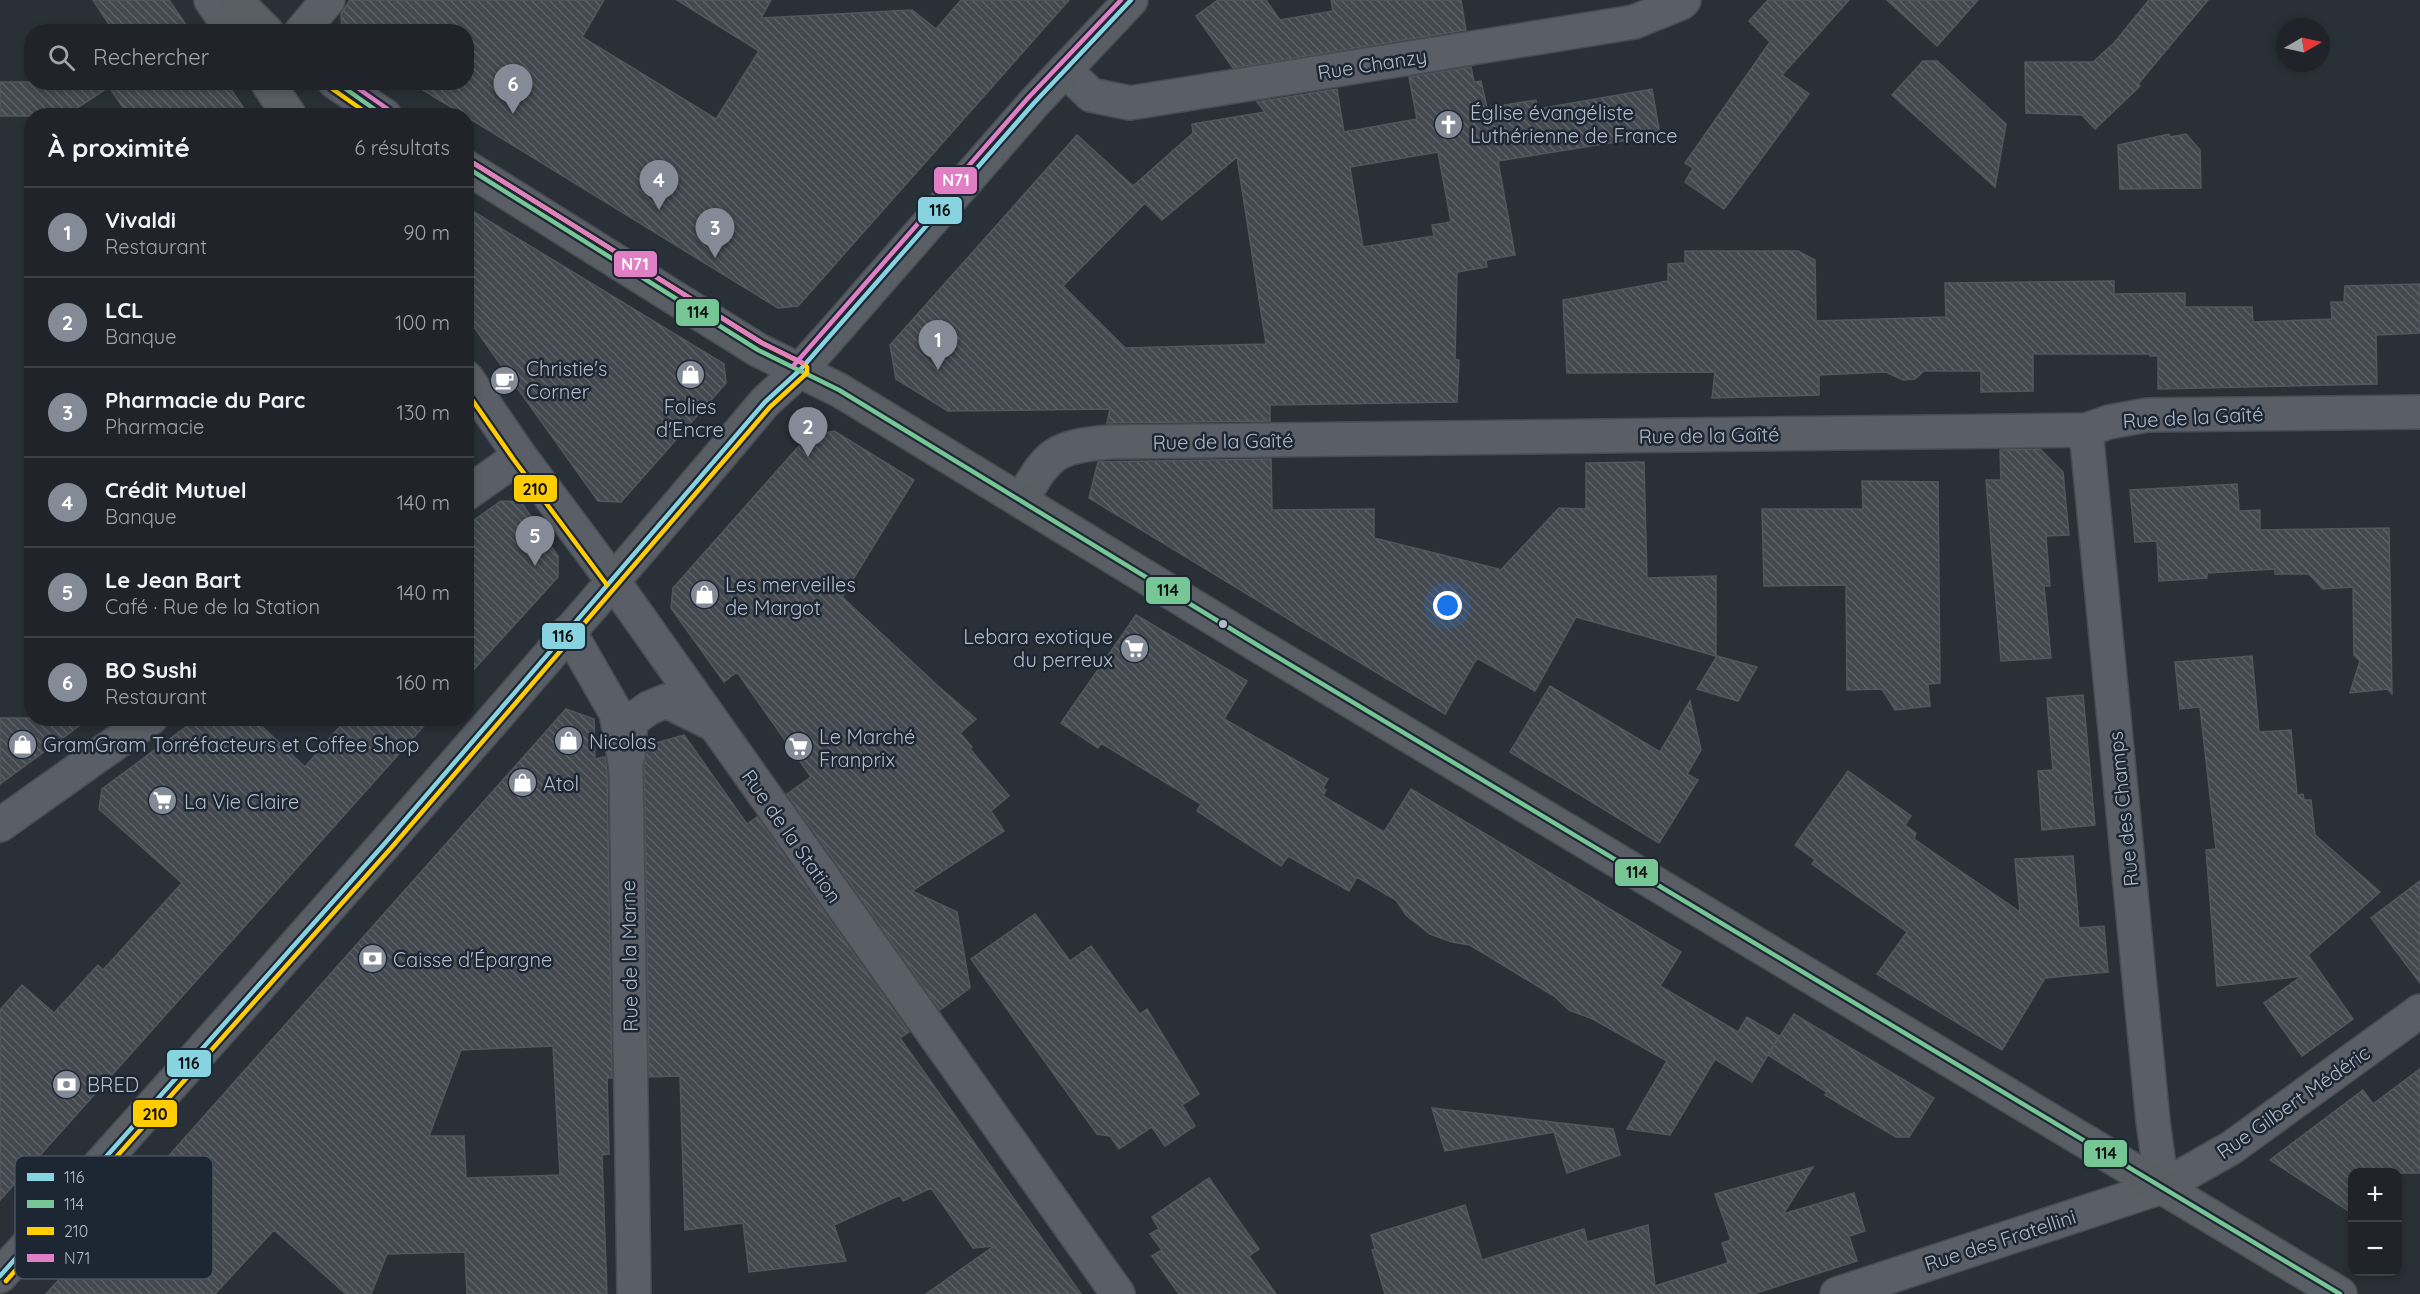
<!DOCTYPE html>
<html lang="fr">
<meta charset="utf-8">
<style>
body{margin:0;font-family:Quicksand,sans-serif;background:#2d3036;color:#f1f3f6}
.controls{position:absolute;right:18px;bottom:18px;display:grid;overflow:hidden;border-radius:12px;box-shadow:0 3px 9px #0003}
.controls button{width:54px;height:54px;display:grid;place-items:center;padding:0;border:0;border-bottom:2px solid #3d4147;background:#20242a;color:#f1f3f6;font:30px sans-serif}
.compass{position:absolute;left:2276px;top:18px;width:54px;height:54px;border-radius:50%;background:#20242a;box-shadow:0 3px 9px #0003;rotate:81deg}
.you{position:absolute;left:1448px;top:606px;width:21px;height:21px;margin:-15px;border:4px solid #fff;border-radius:50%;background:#1a73e8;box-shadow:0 0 0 9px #1a73e833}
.badge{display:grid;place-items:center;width:39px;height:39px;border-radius:50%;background:#848b96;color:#fff;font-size:20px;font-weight:700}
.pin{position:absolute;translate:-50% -50px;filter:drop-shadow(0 2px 3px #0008)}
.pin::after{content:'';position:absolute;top:32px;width:21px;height:18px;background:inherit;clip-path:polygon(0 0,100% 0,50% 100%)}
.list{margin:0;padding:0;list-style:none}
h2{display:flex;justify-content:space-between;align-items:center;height:78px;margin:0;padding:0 24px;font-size:26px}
h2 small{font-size:20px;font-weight:400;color:#a2a4a8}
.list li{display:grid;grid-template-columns:39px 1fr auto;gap:18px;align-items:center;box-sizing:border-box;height:90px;padding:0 24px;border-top:2px solid #3d4147}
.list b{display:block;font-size:22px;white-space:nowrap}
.list p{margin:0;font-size:20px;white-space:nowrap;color:#a2a4a8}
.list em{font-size:20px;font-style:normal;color:#a2a4a8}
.icon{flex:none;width:33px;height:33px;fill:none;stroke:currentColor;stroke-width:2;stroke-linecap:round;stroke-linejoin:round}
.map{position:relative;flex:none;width:2420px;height:1294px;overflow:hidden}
.search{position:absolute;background:#20242a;box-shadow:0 3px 9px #0003;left:24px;top:24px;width:450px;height:66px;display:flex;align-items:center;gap:15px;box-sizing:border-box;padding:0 21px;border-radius:24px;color:#a2a4a8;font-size:22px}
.panel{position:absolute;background:#20242a;box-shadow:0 3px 9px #0003;left:24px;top:108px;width:450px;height:618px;border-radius:24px}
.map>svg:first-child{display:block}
.building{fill:url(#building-back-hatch);stroke:#52575f;stroke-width:1.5;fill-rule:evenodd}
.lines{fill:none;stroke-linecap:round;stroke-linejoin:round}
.street-casing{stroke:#484c53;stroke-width:36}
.secondary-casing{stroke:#484c53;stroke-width:36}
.street{stroke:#5a5e66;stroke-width:33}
.secondary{stroke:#595d64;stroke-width:33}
.bus-1-casing{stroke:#1d2633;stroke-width:9}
.bus-2-casing{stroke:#1d2633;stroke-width:9}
.bus-3-casing{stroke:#1d2633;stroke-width:9}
.bus-4-casing{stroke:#1d2633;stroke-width:9}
.bus-1{stroke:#87d3df;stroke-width:4.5}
.bus-2{stroke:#77c695;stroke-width:4.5}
.bus-3{stroke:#ffcd02;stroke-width:4.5}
.bus-4{stroke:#e17fc5;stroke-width:4.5}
.bus-dot{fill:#b4bcc9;stroke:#1d2633;stroke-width:2}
.labels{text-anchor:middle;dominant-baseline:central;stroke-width:5;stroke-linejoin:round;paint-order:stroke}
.street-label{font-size:20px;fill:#b4bcc9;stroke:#1d2633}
.poi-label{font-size:20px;fill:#b4bcc9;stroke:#1d2633;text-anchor:start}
.key{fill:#1d2633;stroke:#4a5360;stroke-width:1.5}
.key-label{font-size:16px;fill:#b4bcc9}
.line-badge{stroke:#1d2633;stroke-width:2}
.badge-label{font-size:16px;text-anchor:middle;font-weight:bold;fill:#fff}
.pale-badge-label{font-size:16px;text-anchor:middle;font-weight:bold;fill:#111}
</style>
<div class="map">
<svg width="2420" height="1294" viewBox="0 0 2420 1294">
<defs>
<pattern id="building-back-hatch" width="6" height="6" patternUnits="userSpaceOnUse" patternTransform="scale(1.5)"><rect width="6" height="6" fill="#444950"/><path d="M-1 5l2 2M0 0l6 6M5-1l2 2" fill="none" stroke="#5d6168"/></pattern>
</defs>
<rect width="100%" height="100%" fill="#2a3038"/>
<path class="building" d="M93 0H169L191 32H114Z
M350 0H604L582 37 716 119 759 51 677 0H771L761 18 912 10 936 29 961 0H1069L798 306 778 308 410 82H466V32H342L341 14Z
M1218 0H1266L1280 20 1333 11 1331 0H1461L1466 30 1233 68 1196 16Z
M1768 0H1849L1782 75 1809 94 1724 209 1685 182 1693 168 1685 163 1770 42 1749 21Z
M1887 0H1978L1937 46Z
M2149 0H2208L2138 84 2140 86 2095 129 2082 115 2026 113 2025 62H2093L2114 43Z
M1923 61H1937L2006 124 1995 187 1892 95Z
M1471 67 1474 82 1481 81 1487 108 1536 100 1538 109 1652 89 1660 135 1498 161 1515 255 1486 260 1487 267 1457 272 1455 359 1459 360 1457 402 1270 405V421L1107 423 1110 409 948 411 896 379 890 345 1077 135 1133 186 1193 133 1192 124 1265 112 1257 102 1337 89 1344 132 1417 119 1409 77ZM1438 152 1451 222 1432 225 1434 236 1363 247 1350 167ZM1237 157 1266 344 1125 348 1063 286 1145 203 1162 220Z
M0 82H226L249 116H129L109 87 65 116H0Z
M2169 134 2170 137 2186 134 2200 150 2201 188 2120 189 2118 145Z
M466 207 724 364 726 383 621 502 598 501 466 316Z
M1685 251H1798L1815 260 1816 321 1946 317 1945 283 2114 281V294L2185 293V307H2252L2253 322 2332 319 2331 302H2344L2345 286 2420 284V333L2376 335 2377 384 2158 389V356H2150V354H2033V391L1981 392V371H1924L1915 379 1903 380 1886 372 1819 375V395L1712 398 1715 372 1567 373 1563 300 1668 281V264L1685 263Z
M834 431 914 480 842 597 938 686 976 719 960 733 972 747 970 749 1009 796 991 811 1004 831 912 891 957 912 970 988 940 1010 787 794 811 777 737 672 724 682 671 608 673 588 807 437Z
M2040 449 2063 472 2069 535 2046 536 2050 586H2044L2051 658 2001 661 1986 480H2001L2000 450Z
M1271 459 1272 510 1374 509V538L1499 569V572L1559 508 1586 509V463L1644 462 1647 578 1716 576V656L1576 617 1535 691 1477 658 1445 714 1089 498 1098 462Z
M1862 481 1938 482 1940 683 1928 684 1930 706 1895 710 1882 689 1847 690 1846 585 1764 586 1762 509H1863Z
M2237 484 2239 511 2260 510V530L2389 528 2392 694 2387 689 2350 693 2360 661 2354 655 2353 587 2323 589 2309 574H2275V569L2207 573V578L2159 581 2157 541 2135 542 2130 490Z
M501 501 521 502 558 556V577L466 678V526Z
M1136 615 1247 681 1224 719 1328 779 1323 788 1326 790 1323 796 1384 832 1411 789 1681 952 1660 986 1738 1032 1747 1017 1779 1036 1752 1082 1715 1059 1670 1135 1627 1129 1667 1061 1593 1019 1569 1010 1554 996 1470 945 1452 942 1430 934 1406 915 1396 900 1357 877 1349 891 1288 856 1281 866 1197 811 1201 804 1101 743 1098 748 1061 723Z
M1717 656 1757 667 1738 701 1697 689Z
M2252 656 2259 732 2291 730 2297 795 2303 794 2304 800H2311L2315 835 2380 892 2308 955 2353 1019 2302 1056 2264 1003 2302 976 2217 986 2206 850 2216 849 2200 707 2180 709 2175 662Z
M1550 686 1660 752 1690 701 1701 750 1687 774 1698 780 1659 843 1510 752Z
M2083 695 2095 825 2042 830 2038 771 2053 770 2047 698Z
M566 709 594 719 595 759 605 757 607 770 612 1078H607L609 1154 602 1155 607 1294H467L465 1252 387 1254 371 1294H346L274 1230 215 1294H46ZM553 1046 560 1175 466 1178 464 1136H429L461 1050Z
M0 718H90L0 784Z
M198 718H253L305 767 347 718H431L0 1200V1010L22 985 54 1013 98 965 103 970 182 883 99 809 102 789Z
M684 735 747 824 757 817 909 1032 900 1038 1081 1294H926L994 1246 973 1248 931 1188 903 1201 900 1195 834 1225 846 1261 749 1272 743 1223 685 1230 680 1076 649 1077 644 764 648 745Z
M1848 771 1911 816 1905 825 1916 833 1914 839 2020 912 2015 859 2073 856 2079 928 2104 926 2108 972 2045 978 2002 1050 1877 974 1907 932 1812 864 1815 860 1795 845Z
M2420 881V983L2371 918Z
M1035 914 1070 961 1091 946 1140 1014 1147 1009 1199 1094 1182 1105 1195 1126 1165 1146 1152 1127 1119 1149 1110 1136 1097 1134 971 959Z
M1794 1014 1934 1098 1909 1137H1896L1825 1095 1827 1092 1768 1055Z
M2420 1069V1173H2352V1213L2270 1160 2363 1090 2373 1104Z
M1432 1108 1613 1129 1620 1155 1567 1173 1554 1132 1445 1151Z
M1813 1167 1783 1214 1854 1193 1865 1231 1849 1236 1857 1261 1753 1294H1385L1372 1250 1375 1249 1371 1235 1465 1205 1482 1260 1584 1229 1587 1242 1648 1225 1655 1286 1728 1263 1722 1243 1731 1240 1715 1194Z
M1209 1178 1259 1249 1249 1256 1276 1294H1179L1152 1256 1162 1250 1150 1234 1159 1229 1152 1217Z"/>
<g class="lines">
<defs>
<path id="street" d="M211 0 233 32
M301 32 328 0
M1065 70 1091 95 1130 103 1634 22 1681 3 1684 0
M267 82 290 116
M466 377 520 456 613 581 1118 1294
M2086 430 2153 1121 2162 1187
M466 494 520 456
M1021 501C1049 453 1053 447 1110 442L2086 430 2109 422 2147 415 2420 412
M569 631 616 713 626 768 634 1294
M628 756 631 721 649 708 666 701 711 723
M0 825 151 718
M1837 1294 2162 1187 2231 1148 2420 1011"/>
<path id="secondary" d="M235 0 267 32
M335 82 385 116
M466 167 758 350 839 390 1259 646 2340 1294
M0 1276C259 988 516 699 765 402L800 370 826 341 1034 103 1131 0"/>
</defs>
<use href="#street" class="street-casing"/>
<use href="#secondary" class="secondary-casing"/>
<use href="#street" class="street"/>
<use href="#secondary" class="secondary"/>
<defs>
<path id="bus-1" d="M0 1276 386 842 765 402 800 370 1034 103 1131 0"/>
<path id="bus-2" d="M336 82 384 116
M466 167 758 350 839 390 1259 646 2340 1294"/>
<path id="bus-3" d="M331 88 371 116
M466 391 514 460 607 585
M6 1281 392 847 770 407 807 373V367L804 364 762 343 470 161"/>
<path id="bus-4" d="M349 82 389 110
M470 161 762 343 803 363
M794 365 1028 98 1121 0"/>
</defs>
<use href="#bus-1" class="bus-1-casing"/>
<use href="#bus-2" class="bus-2-casing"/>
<use href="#bus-3" class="bus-3-casing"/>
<use href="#bus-4" class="bus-4-casing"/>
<use href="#bus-1" class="bus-1"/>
<use href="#bus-2" class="bus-2"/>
<use href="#bus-3" class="bus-3"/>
<use href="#bus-4" class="bus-4"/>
</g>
<defs>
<symbol id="church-disc" viewBox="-11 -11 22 22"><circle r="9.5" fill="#848b96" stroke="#1d2633"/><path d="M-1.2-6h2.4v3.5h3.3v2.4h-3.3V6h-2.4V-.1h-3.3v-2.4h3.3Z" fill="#fff"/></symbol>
<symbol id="shop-disc" viewBox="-11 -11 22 22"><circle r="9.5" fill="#848b96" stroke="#1d2633"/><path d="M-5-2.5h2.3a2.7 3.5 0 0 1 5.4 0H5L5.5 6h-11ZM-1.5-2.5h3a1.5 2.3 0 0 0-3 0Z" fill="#fff"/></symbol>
<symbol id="cafe-disc" viewBox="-11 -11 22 22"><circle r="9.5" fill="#848b96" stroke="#1d2633"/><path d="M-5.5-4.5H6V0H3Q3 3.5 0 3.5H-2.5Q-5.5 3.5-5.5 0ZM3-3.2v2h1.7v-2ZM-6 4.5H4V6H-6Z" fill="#fff"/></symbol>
<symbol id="supermarket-disc" viewBox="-11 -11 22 22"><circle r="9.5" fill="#848b96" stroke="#1d2633"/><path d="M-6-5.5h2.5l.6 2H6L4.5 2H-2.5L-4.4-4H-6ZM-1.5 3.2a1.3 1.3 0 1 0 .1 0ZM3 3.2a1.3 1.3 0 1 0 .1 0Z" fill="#fff"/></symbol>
<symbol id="bank-disc" viewBox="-11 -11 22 22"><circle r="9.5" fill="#848b96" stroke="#1d2633"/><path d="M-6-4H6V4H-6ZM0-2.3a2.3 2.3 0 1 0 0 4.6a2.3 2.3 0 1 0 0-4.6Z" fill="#fff"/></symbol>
</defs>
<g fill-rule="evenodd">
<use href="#church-disc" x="1432" y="108" width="33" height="33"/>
<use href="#shop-disc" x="674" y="358" width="33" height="33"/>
<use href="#cafe-disc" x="488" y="364" width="33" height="33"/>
<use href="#shop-disc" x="688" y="578" width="33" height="33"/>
<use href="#supermarket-disc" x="1118" y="632" width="33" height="33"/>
<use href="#shop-disc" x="552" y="724" width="33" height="33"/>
<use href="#shop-disc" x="6" y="728" width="33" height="33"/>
<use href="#supermarket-disc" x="782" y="730" width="33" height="33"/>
<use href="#shop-disc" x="506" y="766" width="33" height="33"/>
<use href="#supermarket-disc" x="146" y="784" width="33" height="33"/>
<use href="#bank-disc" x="356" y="942" width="33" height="33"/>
<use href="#bank-disc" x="50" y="1068" width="33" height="33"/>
</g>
<circle class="bus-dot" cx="1223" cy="624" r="5"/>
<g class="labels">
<g class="street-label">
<text transform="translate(1372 64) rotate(-9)">Rue Chanzy</text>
<text transform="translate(2193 417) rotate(-3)">Rue de la Gaîté</text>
<text transform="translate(1709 435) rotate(-1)">Rue de la Gaîté</text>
<text transform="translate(1223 441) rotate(-1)">Rue de la Gaîté</text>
<text transform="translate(2123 809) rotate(-96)">Rue des Champs</text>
<text transform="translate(792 836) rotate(55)">Rue de la Station</text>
<text transform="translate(629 956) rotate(-91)">Rue de la Marne</text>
<text transform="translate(2293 1102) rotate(-35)">Rue Gilbert Médéric</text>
<text transform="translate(2000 1240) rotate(-18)">Rue des Fratellini</text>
</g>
<g class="poi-label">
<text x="1470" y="112">Église évangéliste<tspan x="1470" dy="23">Luthérienne de France</tspan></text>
<text x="526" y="368">Christie's<tspan x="526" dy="23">Corner</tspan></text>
<text x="690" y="406" text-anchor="middle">Folies<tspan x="690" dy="23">d'Encre</tspan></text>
<text x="725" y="584">Les merveilles<tspan x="725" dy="23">de Margot</tspan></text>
<text x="1113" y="636" text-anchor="end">Lebara exotique<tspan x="1113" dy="23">du perreux</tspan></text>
<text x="819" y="736">Le Marché<tspan x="819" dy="23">Franprix</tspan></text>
<text x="589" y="741">Nicolas</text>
<text x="43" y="744">GramGram Torréfacteurs et Coffee Shop</text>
<text x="543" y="783">Atol</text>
<text x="184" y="801">La Vie Claire</text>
<text x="393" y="959">Caisse d'Épargne</text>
<text x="87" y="1084">BRED</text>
</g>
</g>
<rect x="15" y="1156" width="198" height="123" rx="9" class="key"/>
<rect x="27" y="1173" width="27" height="8" fill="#87d3df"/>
<rect x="27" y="1200" width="27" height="8" fill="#77c695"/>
<rect x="27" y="1227" width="27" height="8" fill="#ffcd02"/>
<rect x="27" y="1254" width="27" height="8" fill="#e17fc5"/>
<g class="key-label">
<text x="64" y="1183">116</text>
<text x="64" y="1210">114</text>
<text x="64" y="1237">210</text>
<text x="64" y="1264">N71</text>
</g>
<g class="line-badge">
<rect x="933" y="166" width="45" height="29" rx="6" fill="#e17fc5"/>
<rect x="917" y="196" width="46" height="29" rx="6" fill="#87d3df"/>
<rect x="613" y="250" width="45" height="28" rx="6" fill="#e17fc5"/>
<rect x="675" y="298" width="45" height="29" rx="6" fill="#77c695"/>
<rect x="513" y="474" width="45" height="29" rx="6" fill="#ffcd02"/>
<rect x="1145" y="576" width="46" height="29" rx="6" fill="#77c695"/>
<rect x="541" y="622" width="45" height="28" rx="6" fill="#87d3df"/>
<rect x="1614" y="858" width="45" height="29" rx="6" fill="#77c695"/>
<rect x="166" y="1049" width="46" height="29" rx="6" fill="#87d3df"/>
<rect x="132" y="1099" width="46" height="29" rx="6" fill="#ffcd02"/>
<rect x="2083" y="1139" width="45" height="29" rx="6" fill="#77c695"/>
</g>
<g class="badge-label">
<text x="956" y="186">N71</text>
<text x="635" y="270">N71</text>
</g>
<g class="pale-badge-label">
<text x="940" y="216">116</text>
<text x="698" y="318">114</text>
<text x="535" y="495">210</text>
<text x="1168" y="596">114</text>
<text x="563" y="642">116</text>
<text x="1637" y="878">114</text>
<text x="189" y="1069">116</text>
<text x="155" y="1120">210</text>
<text x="2106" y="1159">114</text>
</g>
</svg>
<div class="controls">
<button>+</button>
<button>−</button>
</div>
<svg class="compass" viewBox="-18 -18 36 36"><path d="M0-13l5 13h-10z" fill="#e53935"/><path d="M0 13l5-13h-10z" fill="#a2a4a8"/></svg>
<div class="you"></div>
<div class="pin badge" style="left:938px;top:370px">1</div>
<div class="pin badge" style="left:808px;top:457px">2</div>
<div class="pin badge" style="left:715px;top:258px">3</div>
<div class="pin badge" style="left:659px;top:210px">4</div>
<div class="pin badge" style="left:535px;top:566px">5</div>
<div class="pin badge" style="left:513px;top:114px">6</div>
<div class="search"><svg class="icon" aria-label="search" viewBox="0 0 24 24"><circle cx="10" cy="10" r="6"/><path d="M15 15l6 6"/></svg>Rechercher</div>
<section class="panel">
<h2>À proximité<small>6 résultats</small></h2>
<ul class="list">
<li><span class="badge">1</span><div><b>Vivaldi</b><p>Restaurant</p></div><em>90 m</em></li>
<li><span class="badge">2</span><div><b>LCL</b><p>Banque</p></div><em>100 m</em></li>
<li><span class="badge">3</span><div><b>Pharmacie du Parc</b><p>Pharmacie</p></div><em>130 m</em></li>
<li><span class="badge">4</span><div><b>Crédit Mutuel</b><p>Banque</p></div><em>140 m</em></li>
<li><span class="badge">5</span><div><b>Le Jean Bart</b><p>Café · Rue de la Station</p></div><em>140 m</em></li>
<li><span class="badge">6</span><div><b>BO Sushi</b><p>Restaurant</p></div><em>160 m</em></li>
</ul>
</section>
</div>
